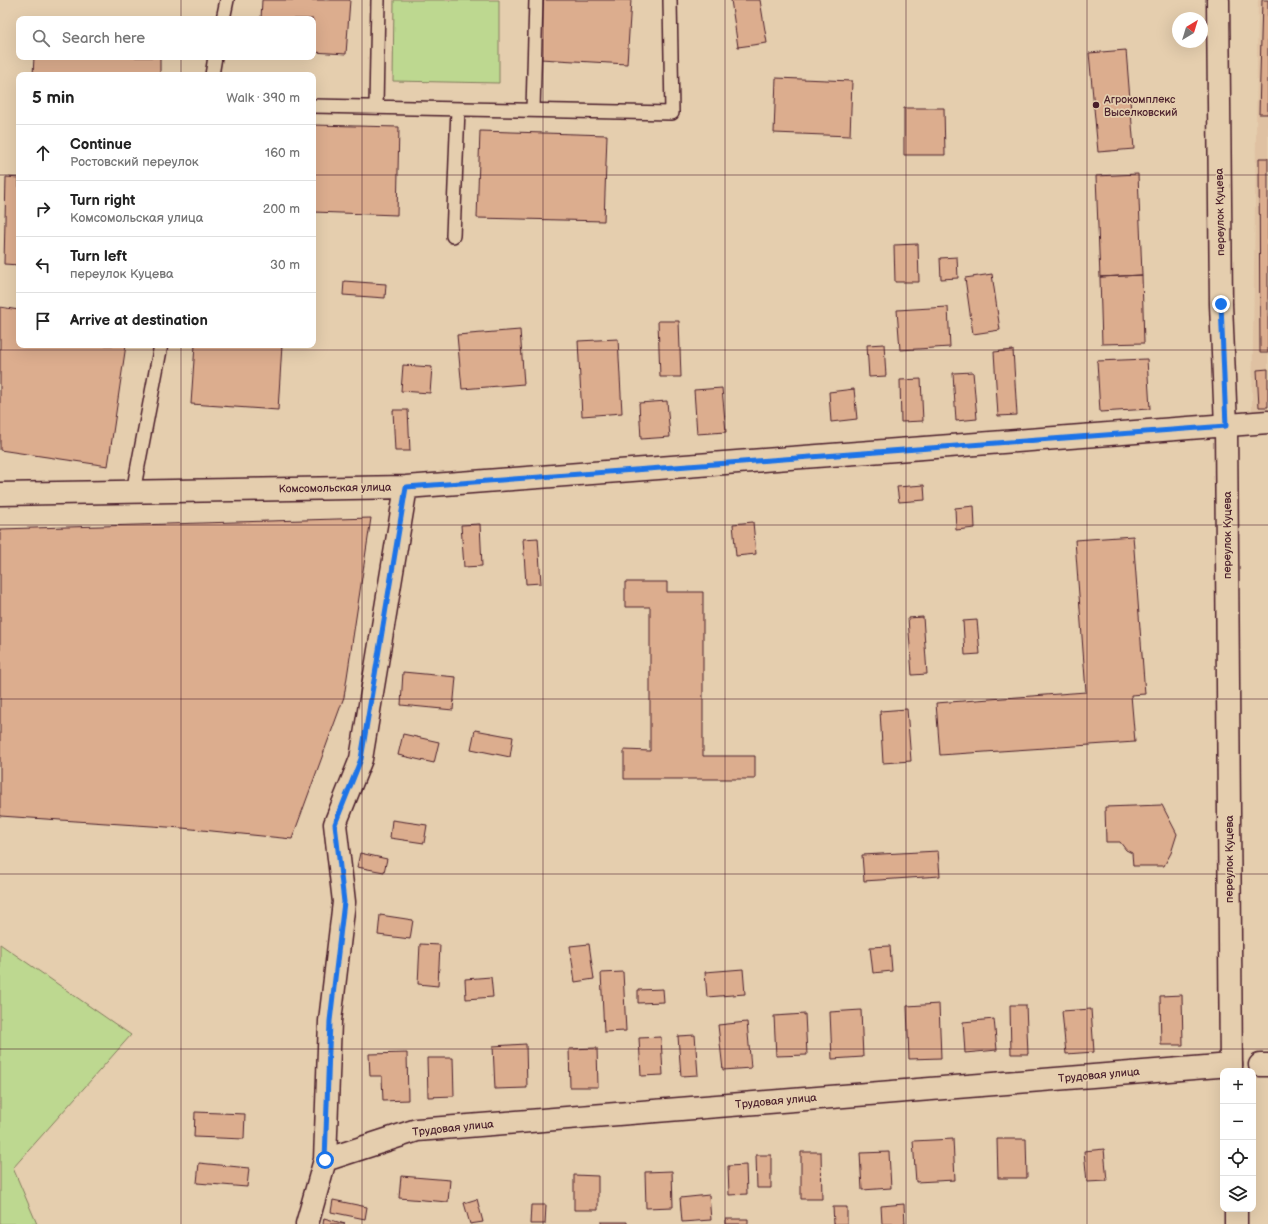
<!DOCTYPE html>
<meta charset="utf-8">
<style>
body{margin:0;font-family:"Balsamiq Sans",sans-serif;background:#f6f6f6;color:#222}
.controls{position:absolute;right:12px;bottom:12px;display:grid;overflow:hidden;border-radius:8px;box-shadow:0 4px 16px #0002}
.controls button{width:36px;height:36px;display:grid;place-items:center;padding:0;border:0;border-bottom:1px solid #e0e0e0;background:#fff;color:#222;font:20px sans-serif}
.compass{position:absolute;left:1172px;top:12px;width:36px;height:36px;border-radius:50%;background:#fff;box-shadow:0 4px 16px #0002;rotate:38deg}
.stop{position:absolute;width:12px;height:12px;margin:-9px;border:3px solid #1a73e8;border-radius:50%;background:#fff}
.stop.end{background:#1a73e8;border-color:#fff;box-shadow:0 1px 4px #0008}
.list{margin:0;padding:0;list-style:none}
h2{display:flex;justify-content:space-between;align-items:center;height:52px;margin:0;padding:0 16px;font-size:17px}
h2 small{font-size:13px;font-weight:400;color:#767676}
.list li{display:grid;grid-template-columns:26px 1fr auto;gap:12px;align-items:center;box-sizing:border-box;height:56px;padding:0 16px;border-top:1px solid #e0e0e0}
.list b{display:block;font-size:15px;white-space:nowrap}
.list p{margin:0;font-size:13px;white-space:nowrap;color:#767676}
.list em{font-size:13px;font-style:normal;color:#767676}
.icon{flex:none;width:22px;height:22px;fill:none;stroke:currentColor;stroke-width:2;stroke-linecap:round;stroke-linejoin:round}
.map{position:relative;flex:none;width:1268px;height:1224px;overflow:hidden}
.search{position:absolute;background:#fff;box-shadow:0 4px 16px #0002;left:16px;top:16px;width:300px;height:44px;display:flex;align-items:center;gap:10px;box-sizing:border-box;padding:0 14px;border-radius:8px;color:#767676;font-size:15px}
.panel{position:absolute;background:#fff;box-shadow:0 4px 16px #0002;left:16px;top:72px;width:300px;height:276px;border-radius:8px}
.map>svg:first-child{display:block}
.built{fill:#dfc1a2}
.green{fill:#bdd890;stroke:#847c5e}
.building{fill:#dcad8e;stroke:#4a1f2b}
.lines{fill:none;stroke-linecap:round;stroke-linejoin:round}
.lane-casing{stroke:#4a1f2b;stroke-width:16}
.street-casing{stroke:#4a1f2b;stroke-width:25}
.secondary-casing{stroke:#4a1f2b;stroke-width:25}
.lane{stroke:#e5ceae;stroke-width:13}
.street{stroke:#e5ceae;stroke-width:22}
.secondary{stroke:#e5ceae;stroke-width:22}
.route{stroke:#1a73e8;stroke-width:5}
.grid{fill:none;stroke:#4a1f2b;stroke-width:1;stroke-opacity:0.55}
.poi-dot{fill:#4a1f2b;stroke:#e5ceae;stroke-width:1.5}
.labels{text-anchor:middle;dominant-baseline:central;stroke-width:3.5;stroke-linejoin:round;paint-order:stroke}
.poi-label{font-size:11px;fill:#4a1f2b;stroke:#e5ceae;text-anchor:start}
.street-label{font-size:11px;fill:#4a1f2b;stroke:#e5ceae}
</style>
<div class="map">
<svg width="1268" height="1224" viewBox="0 0 1268 1224">
<rect width="100%" height="100%" fill="#e5ceae"/>
<filter id="ink" filterUnits="userSpaceOnUse"><feTurbulence type="fractalNoise" baseFrequency=".025" numOctaves="2"/><feDisplacementMap in="SourceGraphic" scale="8" xChannelSelector="R" yChannelSelector="G"/><feConvolveMatrix kernelMatrix="1 2 1 2 8 2 1 2 1" color-interpolation-filters="sRGB"/></filter>
<g filter="url(#ink)">
<path class="built" d="M1258 0H1268V410L1252 412Z"/>
<path class="green" d="M394 0H499V83L393 81Z
M0 944 131 1035 13 1168 37 1224H0Z"/>
<path class="building" d="M262 0H350L346 54 313 52V19H261Z
M543 0H631L627 64 540 59Z
M731 0H760L767 43 738 47Z
M1262 0H1268V114H1259Z
M1126 50 1134 149 1098 152 1089 53Z
M34 57H160V75H33Z
M776 78 852 81 850 136 774 133Z
M904 108H944L945 155H904Z
M313 125 399 127 397 215 313 212Z
M480 131 607 135 604 221 477 218Z
M1259 158H1268V353H1260Z
M1138 174 1142 275 1100 277 1096 176Z
M6 177 19 178V265L4 264Z
M918 244 919 282H895L894 245Z
M957 257 958 278 941 279 940 258Z
M992 274 1000 330 973 334 965 278Z
M1142 275 1144 343 1102 344 1100 277Z
M344 281 386 284 385 298 343 295Z
M0 307 19 310V345H126L108 466 0 450Z
M948 307 950 347 900 350 897 310Z
M658 321H679L681 377H660Z
M520 330 524 384 462 389 457 335Z
M618 339 622 413 582 416 578 341Z
M884 344 886 376 869 377 867 345Z
M195 345H282L278 410 191 404Z
M1013 350 1017 415 998 416 994 352Z
M1147 359 1150 409 1100 412 1097 361Z
M403 365 432 367 430 393 401 391Z
M1268 369V407H1259L1257 370Z
M973 372 977 419 956 421 953 373Z
M921 379 923 421 901 422 900 380Z
M722 388 726 432 697 434 694 390Z
M854 389 857 419 831 422 829 392Z
M667 401 670 437 641 439 639 403Z
M393 410H408L410 451H395Z
M924 485 925 500 899 502 897 487Z
M974 506 975 528 956 530 955 508Z
M371 518 344 697 292 839 182 828 0 816V529Z
M753 522 756 554 736 556 733 524Z
M480 524 482 566 464 567 461 525Z
M1133 536 1145 694 1131 695 1135 742 940 755 936 703 1086 692 1075 540Z
M538 538 541 583 526 584 523 539Z
M625 582H667V592H703V756H755V779H624V750L650 751V607H625Z
M923 617 927 674 912 675 908 618Z
M977 620 980 654 965 655 963 621Z
M403 672 456 677 453 710 401 705Z
M907 709 911 761 883 763 880 711Z
M475 730 513 737 510 757 471 749Z
M403 734 439 742 434 763 398 755Z
M1162 805 1177 834 1171 853 1164 866H1133L1132 853 1126 850 1120 842H1106L1105 807Z
M392 820 427 825 424 843 390 838Z
M938 851 940 876 864 881 862 855Z
M360 853 387 859 384 872 357 867Z
M380 915 413 920 410 939 378 935Z
M420 944 440 945 438 986 418 984Z
M589 944 594 979 575 982 570 946Z
M890 946 892 971 873 973 870 947Z
M743 969 745 994 707 997 705 972Z
M623 972 626 1031 604 1032 601 973Z
M491 977 493 997 466 999 465 979Z
M663 989 664 1002 638 1003V990Z
M1182 995 1183 1045H1161L1160 996Z
M939 1004 941 1058 909 1059 907 1006Z
M1010 1005H1026L1028 1054H1011Z
M1091 1009 1094 1052 1066 1054 1062 1011Z
M861 1010 863 1057 832 1059 830 1012Z
M805 1014 807 1055 776 1056 774 1016Z
M994 1019 997 1050 965 1053 963 1022Z
M747 1022 751 1068 723 1070 718 1025Z
M695 1035 698 1075 681 1076 678 1036Z
M661 1037 663 1075 641 1076 639 1038Z
M526 1044 527 1088 495 1089 493 1046Z
M597 1048 598 1087H570L569 1049Z
M407 1053 408 1100 383 1101 382 1076H370L369 1054Z
M427 1058H453L454 1096 428 1097Z
M195 1112 245 1114 244 1139 194 1137Z
M953 1139 955 1180 916 1182 913 1141Z
M997 1139H1026L1027 1178H998Z
M1104 1149 1107 1181 1087 1182 1084 1151Z
M801 1152H821L822 1199H801Z
M889 1152 891 1188 862 1190 860 1153Z
M756 1155H771V1188H757Z
M199 1163 249 1168 247 1187 197 1183Z
M746 1165 747 1194 729 1195 728 1166Z
M672 1171 673 1207 646 1208 645 1172Z
M574 1175 598 1176V1210H574Z
M401 1176 450 1180 448 1202 399 1198Z
M709 1195 711 1220 682 1222 680 1198Z
M477 1199 483 1222 470 1224 464 1203Z
M333 1200 367 1207 365 1219 331 1212Z
M904 1204 905 1224H882L881 1206Z
M531 1205H546L545 1224H530Z
M833 1207H847V1224H834Z
M324 1218 345 1224H323Z
M726 1219H748V1224H726Z
M601 1222H627V1224H601Z"/>
<g class="lines">
<defs>
<path id="lane" d="M223 19 227 0
M212 75 215 57
M313 106 672 113 670 0
M376 107 378 0
M533 110 536 0
M453 236 458 109
M133 492 161 345"/>
<path id="street" d="M0 494 406 487 1268 422
M1260 1065H1268
M325 1160 417 1130 1231 1065
M307 1224 325 1160 330 1021 344 902 335 824 361 759 406 487"/>
<path id="secondary" d="M1218 0 1221 304 1226 426 1231 1071
M1236 1209V1224"/>
</defs>
<use href="#lane" class="lane-casing"/>
<use href="#street" class="street-casing"/>
<use href="#secondary" class="secondary-casing"/>
<use href="#lane" class="lane"/>
<use href="#street" class="street"/>
<use href="#secondary" class="secondary"/>
</g>
</g>
<g class="lines" filter="url(#ink)">
<path class="route" d="M325 1160 330 1021 344 902 335 824 361 759 406 487 1226 426 1221 304"/>
</g>
<path class="grid" d="M181 0V19M362 0V1224M543 0V1224M725 0V1224M906 0V1224M1087 0V1224M181 57V75M0 175H19M313 175H1268M181 345V1224M0 350H1268M0 525H1268M0 699H1268M0 874H1268M0 1049H1268"/>
<circle class="poi-dot" cx="1096" cy="105" r="4"/>
<g class="labels">
<g class="poi-label">
<text x="1104" y="99">Агрокомплекс<tspan x="1104" dy="13">Выселковский</tspan></text>
</g>
<g class="street-label">
<text transform="translate(1220 212) rotate(-91)">переулок Куцева</text>
<text transform="translate(335 488) rotate(-1)">Комсомольская улица</text>
<text transform="translate(1227 535) rotate(-90)">переулок Куцева</text>
<text transform="translate(1229 859) rotate(-90)">переулок Куцева</text>
<text transform="translate(1099 1075) rotate(-5)">Трудовая улица</text>
<text transform="translate(776 1101) rotate(-5)">Трудовая улица</text>
<text transform="translate(453 1128) rotate(-6)">Трудовая улица</text>
</g>
</g>
</svg>
<div class="controls">
<button>+</button>
<button>−</button>
<button><svg class="icon" aria-label="locate" viewBox="0 0 24 24"><circle cx="12" cy="12" r="6"/><path d="M12 2v4M12 18v4M2 12h4M18 12h4"/></svg></button>
<button><svg class="icon" aria-label="layers" viewBox="0 0 24 24"><path d="M12 4l9 5-9 5-9-5zM3 14l9 5 9-5"/></svg></button>
</div>
<svg class="compass" viewBox="-18 -18 36 36"><path d="M0-13l5 13h-10z" fill="#e53935"/><path d="M0 13l5-13h-10z" fill="#767676"/></svg>
<div class="stop" style="left:325px;top:1160px"></div>
<div class="stop end" style="left:1221px;top:304px"></div>
<div class="search"><svg class="icon" aria-label="search" viewBox="0 0 24 24"><circle cx="10" cy="10" r="6"/><path d="M15 15l6 6"/></svg>Search here</div>
<section class="panel">
<h2>5 min<small>Walk · 390 m</small></h2>
<ul class="list">
<li><svg class="icon" aria-label="ahead" viewBox="0 0 24 24"><path d="M12 20V5M6 11l6-6 6 6"/></svg><div><b>Continue</b><p>Ростовский переулок</p></div><em>160 m</em></li>
<li><svg class="icon" aria-label="right" viewBox="0 0 24 24"><path d="M7 20v-9h11M14 6l5 5-5 5"/></svg><div><b>Turn right</b><p>Комсомольская улица</p></div><em>200 m</em></li>
<li><svg class="icon" aria-label="left" viewBox="0 0 24 24"><path d="M17 20v-9H6M10 6l-5 5 5 5"/></svg><div><b>Turn left</b><p>переулок Куцева</p></div><em>30 m</em></li>
<li><svg class="icon" aria-label="arrive" viewBox="0 0 24 24"><path d="M6 21V4h12l-3 4 3 4H6"/></svg><div><b>Arrive at destination</b></div></li>
</ul>
</section>
</div>
